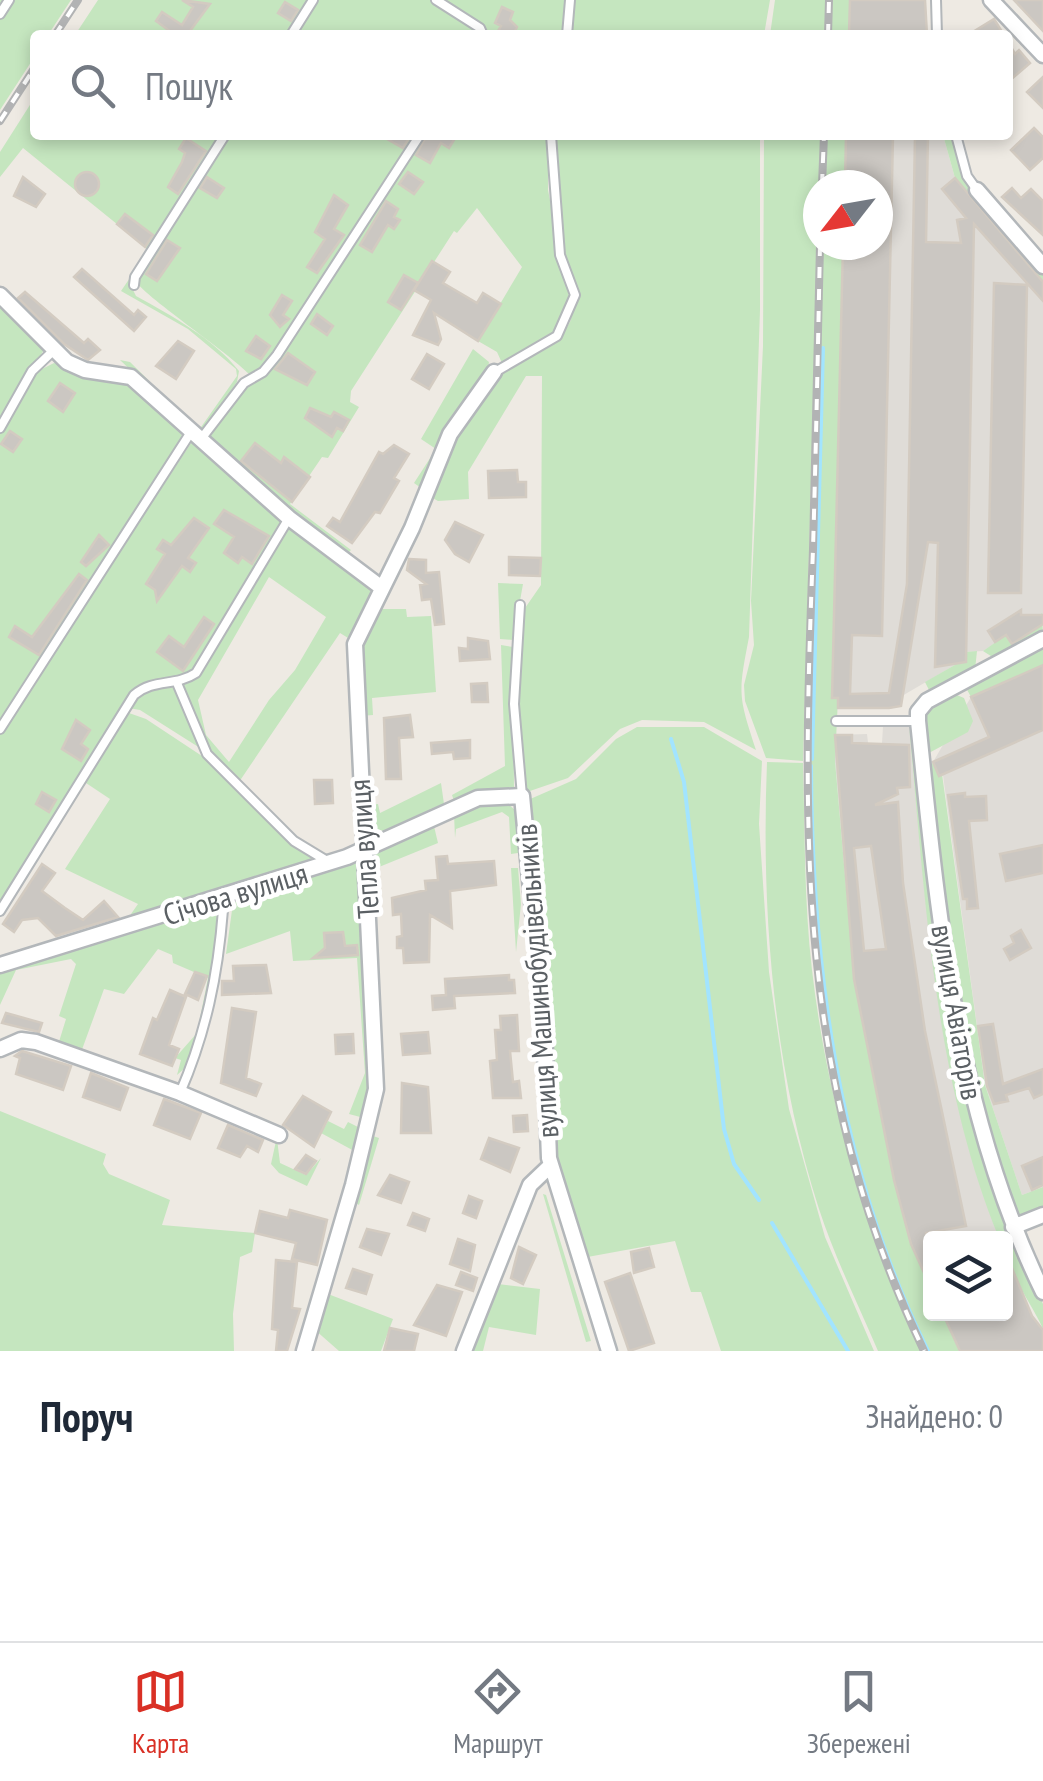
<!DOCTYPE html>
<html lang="uk">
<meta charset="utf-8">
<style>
body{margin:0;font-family:"PT Sans Narrow",sans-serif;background:#f6f6f7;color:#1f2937}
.controls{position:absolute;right:30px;bottom:30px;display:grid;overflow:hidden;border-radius:10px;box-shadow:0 5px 15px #0003}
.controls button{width:90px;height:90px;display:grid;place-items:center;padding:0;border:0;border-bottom:2px solid #e0e1e3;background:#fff;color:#1f2937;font:50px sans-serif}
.compass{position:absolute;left:803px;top:170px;width:90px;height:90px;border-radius:50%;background:#fff;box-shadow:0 5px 15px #0003;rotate:239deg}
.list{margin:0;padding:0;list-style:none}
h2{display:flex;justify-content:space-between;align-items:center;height:130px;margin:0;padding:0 40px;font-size:42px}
h2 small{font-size:32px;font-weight:400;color:#747a83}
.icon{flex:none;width:55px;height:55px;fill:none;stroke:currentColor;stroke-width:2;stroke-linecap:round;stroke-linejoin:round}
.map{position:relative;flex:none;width:1043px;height:1351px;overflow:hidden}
.search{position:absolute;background:#fff;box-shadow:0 5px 15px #0003;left:30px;right:30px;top:30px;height:110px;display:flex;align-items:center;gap:25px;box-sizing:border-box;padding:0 35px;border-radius:10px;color:#747a83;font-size:38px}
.sheet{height:290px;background:#fff}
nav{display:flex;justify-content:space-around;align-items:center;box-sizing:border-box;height:140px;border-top:2px solid #e0e1e3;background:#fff;font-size:28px;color:#747a83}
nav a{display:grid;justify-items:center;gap:5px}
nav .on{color:#d93025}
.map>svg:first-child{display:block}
.industrial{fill:#dfdcd7}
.green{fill:#c5e6bf;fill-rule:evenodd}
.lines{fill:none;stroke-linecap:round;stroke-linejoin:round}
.stream{stroke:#a2e4ff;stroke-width:4}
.building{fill:#cbc7c2;stroke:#d3cbc1;stroke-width:2.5;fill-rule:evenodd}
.service-casing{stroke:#b3b7ba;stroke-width:12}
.minor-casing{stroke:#b3b7ba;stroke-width:19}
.service{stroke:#fff;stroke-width:8}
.minor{stroke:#fff;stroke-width:14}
.rail-casing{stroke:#b2b3b4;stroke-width:8}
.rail{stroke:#fff;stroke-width:4;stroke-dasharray:11;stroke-linecap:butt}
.labels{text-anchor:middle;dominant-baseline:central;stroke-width:9;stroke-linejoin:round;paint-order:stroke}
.street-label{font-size:30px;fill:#5b6064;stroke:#fff}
</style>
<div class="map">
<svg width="1043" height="1351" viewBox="0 0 1043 1351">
<rect width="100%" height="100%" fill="#eeeae3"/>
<path class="industrial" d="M846 135H943L955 178 1043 282V615L1012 644 1006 636 983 651 966 652 960 662 902 696 901 706 889 709 832 698 878 245V185H845Z
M1043 665V1187L1022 1195 985 1085 943 775 933 762 971 697Z
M909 726 925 896 950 1069 999 1238H930V1287L911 1244 894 1180 854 979 835 761V735L867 734 868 743H882L883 727Z"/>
<path class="green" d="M0 0H71L48 35H35V56L0 110Z
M98 0H310L288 35H75Z
M316 0H433L482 31 479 35H293Z
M439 0H568L565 35H491Z
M571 0H770L764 35H570Z
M775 0H827L825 35H770Z
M832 0H850L849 35H830Z
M35 97V135H223C204 165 136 258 131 286L136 296C172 316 213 338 239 371L237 382 202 432 183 420 120 360 130 362 199 430 237 376 236 369 188 329 121 291 149 250 23 148 0 177V152Z
M228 135H417L264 368 249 374C229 353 140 293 136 281Z
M423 135H548V190L570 301 557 332 502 363 497 352 478 341 522 267 477 208 457 233 454 231 351 391 350 402 359 407 328 458 322 457 290 504 351 550 344 557 208 439 246 385 274 365Z
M554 135H760V310L749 637C738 694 738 695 756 750L704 722 642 720 620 729 568 778 527 792 523 791 517 697 523 611 541 585 542 376H526L468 472 469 499 438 501 429 496 453 437 492 377 560 339 570 322 578 295 559 232Z
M764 135H821L803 761 766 758 745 701 744 685 754 645 751 601 763 346Z
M827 135H846L845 185H825Z
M943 135H953L965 178 1043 270V282L955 178Z
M823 245H843L832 697 838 698 835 761 854 979 894 1180 911 1244 930 1287V1314H943L959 1351H926C803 1096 805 862 814 587 818 473 820 359 823 245Z
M0 300 45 348 0 424Z
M473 349 489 362 487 374 421 488 414 483 436 449 421 439Z
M54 363 133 384 178 426 183 439 0 726V433L38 371Z
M193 440 283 521 196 667 170 680H150L130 697 0 906V733Z
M291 525 369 586 372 596 353 641 340 633 239 782 210 755 182 685C218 667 256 561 291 525ZM269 577 326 617 295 670 269 700 229 762 206 735 198 700Z
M498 583 523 584 513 640 500 639Z
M377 609H406L407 617 431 616 436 692 372 698 373 715 360 716 362 640Z
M1042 613 1043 635 994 658 983 651 1006 635 1012 643Z
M1043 644V665L971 697 965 686Z
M501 645 513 647 514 789 483 790 454 801 452 795 505 766Z
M977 651 975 670 931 694 925 682 960 662 966 652Z
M167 685 180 691 200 748 140 710 128 708 142 692Z
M952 693 964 698 973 721 968 732 927 754 925 709Z
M129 713 146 719 208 760 261 808 291 843 321 861 133 920 131 914 138 904 65 869 110 799 83 781Z
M909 726 964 1087 1003 1214 1043 1304V1329C1031 1301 1006 1274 1006 1238H999C934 1080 925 897 909 726Z
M637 727H704L762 761 759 824 769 972 789 1109 825 1237 874 1351H721L701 1292H691L689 1286 675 1241 582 1258 555 1155 528 800 576 779 616 739Z
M767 762 803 763C805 832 804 901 812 970 827 1101 866 1232 923 1351H878C858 1304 835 1258 819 1209 773 1066 761 911 767 762Z
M933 762 939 775 942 774 985 1085 1022 1195 1043 1187V1210L1017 1218C964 1074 948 926 928 774Z
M441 783 444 804 430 809 442 807 382 836 370 832 369 826 376 832 384 831 372 828 369 805 378 804 380 813Z
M491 801H505L517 812 518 853 511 854 509 817 502 812 456 829 455 838 454 814Z
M433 822 438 843 379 867V894L369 893C368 838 388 845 433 822Z
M355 859 360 864 371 1093 364 1118 349 1114 365 1073 357 958 293 961 290 931 226 954 233 903Z
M518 868 521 904 516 952 511 868Z
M208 906 216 911 217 921C214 960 211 1050 177 1075L181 1060 175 1058 197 1033 208 978 173 963 172 955 158 949 124 994 104 989 80 1055 58 1045 66 1019 59 1016 76 964 71 959 16 970 0 1005V970Z
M0 1111 106 1154 103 1164 109 1174 170 1200 162 1225 255 1233 252 1252 240 1257 233 1314 234 1351H0Z
M328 1121 344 1129 348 1122 360 1128 356 1152 321 1133Z
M263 1132 277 1139 280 1163 306 1175 321 1158 307 1186 279 1173 271 1164 276 1141Z
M367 1134 379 1138 359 1205 353 1201Z
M543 1194 546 1195 591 1341 586 1342Z
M332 1269 336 1270 328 1294 393 1319 381 1351H339L314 1329Z
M498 1284 540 1289 536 1335 489 1327 483 1351H469Z"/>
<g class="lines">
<path class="stream" d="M671 739 684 782 724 1129 734 1164 759 1200
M812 759 823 348
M811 766C812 967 838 1168 928 1351
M772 1223 848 1351"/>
</g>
<path class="building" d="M182 0 210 4 190 31 196 35H175L156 21 162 12 182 25 193 7Z
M850 0H925L927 35H849Z
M1014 0H1043V31L1028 15Z
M285 2 298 10 291 21 278 13Z
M502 7 513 12 510 20 517 27 513 35 498 31 501 26 495 23Z
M994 19 1004 35H968Z
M1008 42 1015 54 1019 50 1030 63 1008 82Z
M1043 77V108L1027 92Z
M1034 128 1043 137V158L1030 170 1011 150Z
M380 135H411L403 148Z
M427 135H457L449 148 441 143 430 163 416 155Z
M846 135H893L882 636 852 635 850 694 889 693 907 584 915 135H928L926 242 961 243 957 220 966 218 942 189 955 178 1043 282V301L974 224 966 662 935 667 938 543 928 542 901 706 889 708H838V698H832L843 245H878V185H845Z
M186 138 206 151 178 194 168 187 182 162 185 153 179 149Z
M75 184a12 12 0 1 1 24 0a12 12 0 1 1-24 0Z
M408 172 423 182 414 194 399 184Z
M23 177 45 194 36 207 14 196Z
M207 177 224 188 217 198 200 188Z
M1012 188 1021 198 1031 189 1043 201V235L1002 197Z
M334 195 348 205 334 229 344 235 317 273 307 267 325 239 315 232Z
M386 201 398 209 394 217 400 220 394 229 388 225 372 252 360 245Z
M125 214 153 235 145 247 117 224Z
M167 240 180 248 157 281 146 274Z
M432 261 450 272 443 283 477 303 483 293 501 304 478 341 434 313 441 339 438 345 413 335 431 300 414 290Z
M82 269 134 315 138 310 146 317 134 331 74 277Z
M404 275 418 283 401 310 388 302Z
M994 283 1027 285 1021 593H988Z
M25 292 84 343 88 339 100 350 88 360 64 344 18 298Z
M282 295 292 301 283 315 289 319 280 327 270 315Z
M317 314 333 326 327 335 311 324Z
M256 336 270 346 261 359 246 351Z
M178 341 194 351 176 379 156 366Z
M288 353 315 372 307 385 275 369Z
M427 354 444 364 429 389 412 379Z
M60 383 75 393 63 412 48 401Z
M310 408 331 417 334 412 349 420 343 431 337 428 332 437 305 418Z
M10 431 22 439 13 452 1 444Z
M255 443 281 463 284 457 310 477 292 502 241 461Z
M394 445 409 454 394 478 399 481 380 513 375 512 352 543 327 526 333 518 340 522 379 452 383 454Z
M517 470 518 482H526V497L489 498 488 471Z
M224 510 269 536 252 564 242 557 238 563 224 553 234 537 214 524Z
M194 518 209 528 188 558 196 563 190 572 182 566 157 601 155 590 146 584 165 554 157 549 163 540 171 545Z
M455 522 483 535 469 562 455 554 445 540Z
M99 535 109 545 86 566 81 562Z
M509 557 541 558 540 576 509 575Z
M409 559 426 560V573L439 572 444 624 435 625 431 599 422 600 420 585 426 584 407 570Z
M79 574 87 580 39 655 9 637 15 626 32 637Z
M1021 610V615H1043V624L1012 644 1006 635 995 642 988 631Z
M204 617 214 624 183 671 157 652 169 636 184 647Z
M468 638 488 641 490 659 460 661 459 648 468 649Z
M1043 665V730L939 776 933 762 989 737 971 697Z
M487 683 488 702H472L471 684Z
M410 715 413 737 399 738 401 779H386L384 718Z
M76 720 90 730 81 744 88 749 81 761 62 749Z
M835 735H852V743L909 745 910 787 897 788 898 794 875 805 898 802 903 883 925 1031 966 1226 926 1233 930 1286 911 1244 894 1180 854 979ZM871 846 886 949 864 951 854 848Z
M470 740V758L454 759 453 752 432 754 431 743Z
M314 780H332L333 803 315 804Z
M42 792 56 800 49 812 36 804Z
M965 793V797L986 796 987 820 969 821 978 908 967 909V899H963L948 795Z
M1043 845V873L1006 881 1000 854Z
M447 856 448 864 494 861 496 885 450 891 452 928 430 915 429 962 404 963 403 948H397V937L402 936 401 914 393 915 392 898 426 890 425 881 438 880 436 857Z
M42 864 55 873 42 891 65 908 83 920 104 901 118 917 56 936 38 918 22 920 14 932 3 924Z
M1021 930 1031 948 1010 960 1004 949 1014 943 1011 936Z
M343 932 345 946 357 945 358 955 313 958 325 948 324 933Z
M266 965 271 993 222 995V981H234L233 966Z
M195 972 207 976 198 1000 185 994Z
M509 975V980H514L515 993 454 996 455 1008 433 1010 432 996 446 995 445 979Z
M170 990 186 997 169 1045 179 1049 172 1066 140 1054 153 1018 157 1020Z
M232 1008 256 1012 246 1078 261 1084 256 1096 221 1083Z
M6 1013 42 1023 39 1032 2 1023Z
M517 1015 519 1051H510L513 1082 519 1081 521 1098H493L490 1061 497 1060 495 1030H501L500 1016Z
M993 1024 1003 1084 1043 1069V1094L1034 1098 1029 1088 1006 1095 1008 1101 994 1104 987 1086 978 1026Z
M428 1032 430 1053 403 1055 401 1034Z
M353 1034 354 1053 336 1054 335 1035Z
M22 1051 71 1066 63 1090 16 1074 20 1058 15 1056Z
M91 1073 128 1088 120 1110 83 1097Z
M402 1083 428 1087 431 1133H401Z
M303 1096 331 1112 314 1147 283 1125Z
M164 1099 201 1113 190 1139 154 1125Z
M527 1115 528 1131 514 1132 513 1116Z
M228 1125 263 1140 258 1152 247 1146 240 1157 218 1148Z
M489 1138 519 1148 510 1172 481 1159Z
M306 1155 316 1161 306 1174 295 1169Z
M1043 1157V1185L1032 1190 1022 1166Z
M390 1175 409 1182 401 1203 378 1195Z
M469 1196 482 1201 476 1218 463 1213Z
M290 1210 327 1220 317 1265 292 1259 296 1243 255 1233 260 1211 288 1218Z
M413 1213 429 1219 425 1231 408 1225Z
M367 1229 389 1234 381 1255 360 1247Z
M458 1239 475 1245 470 1271 450 1264Z
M519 1247 536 1255 523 1284 511 1278Z
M649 1248 654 1267 634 1273 631 1252Z
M1006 1254 1032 1316 1043 1330V1351H960L943 1314H1006Z
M276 1260 297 1262 292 1308 300 1309 287 1351H276L278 1330 272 1329Z
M353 1269 372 1275 366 1294 346 1288Z
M461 1272 477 1278 473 1291 456 1285Z
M630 1273 654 1343 629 1351 605 1282Z
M437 1285 462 1292 446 1336 414 1325Z
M390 1328 418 1334 414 1351H384Z"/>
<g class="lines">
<defs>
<path id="service" d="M436 0 480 28 483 35
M936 0 937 35
M0 14 9 0
M291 35 313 0
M567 35 570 0
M956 135 967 176 977 190
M134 285 135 277 225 135
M495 372 557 336 575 295 560 255 551 135
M0 428 32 371 53 351
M201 439 244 383 263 372 277 355 420 135
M520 605 514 704 522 796
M177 683 207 754 294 841 327 861
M836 721H918
M0 729 191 432
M0 911 134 695C154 678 175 687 196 673L289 518
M180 1093C206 1033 218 975 223 910L220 899"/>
<path id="minor" d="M991 0 1043 55
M977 190 1043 266
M0 295 67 362 85 370 131 377 289 518 382 588
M1043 639 927 701 918 712V721C938 916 956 1114 1043 1292
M0 965 347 857 478 798 522 796 544 1026 549 1158 609 1351
M0 1049 21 1040 36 1042 180 1093 279 1135
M1013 1227 1043 1215
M304 1351 353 1185 376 1089 355 644 412 528 450 434 494 372
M464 1351 530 1185 551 1165"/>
</defs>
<use href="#service" class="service-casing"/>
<use href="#minor" class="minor-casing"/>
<use href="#service" class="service"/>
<use href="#minor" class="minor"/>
<defs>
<path id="rail" d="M55 35 78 0
M828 35 829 0
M0 121 35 67
M822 185 824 135
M820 245C818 346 816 447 813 549 802 837 796 1083 924 1351"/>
</defs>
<use href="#rail" class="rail-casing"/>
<use href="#rail" class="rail"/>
</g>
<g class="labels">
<g class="street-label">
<text transform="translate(363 849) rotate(-94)">Тепла вулиця</text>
<text transform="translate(235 893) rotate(-17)">Січова вулиця</text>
<text transform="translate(536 981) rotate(-94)">вулиця Машинобудівельників</text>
<text transform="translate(958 1012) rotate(80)">вулиця Авіаторів</text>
</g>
</g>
</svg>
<div class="controls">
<button><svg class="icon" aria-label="layers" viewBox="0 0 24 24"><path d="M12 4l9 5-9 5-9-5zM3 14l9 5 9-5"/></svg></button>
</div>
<svg class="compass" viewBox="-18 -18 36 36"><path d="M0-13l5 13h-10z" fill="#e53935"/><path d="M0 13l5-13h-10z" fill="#747a83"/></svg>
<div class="search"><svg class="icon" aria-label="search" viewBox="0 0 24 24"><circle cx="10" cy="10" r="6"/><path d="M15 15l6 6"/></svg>Пошук</div>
</div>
<section class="sheet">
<h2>Поруч<small>Знайдено: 0</small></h2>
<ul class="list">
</ul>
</section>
<nav>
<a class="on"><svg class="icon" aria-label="map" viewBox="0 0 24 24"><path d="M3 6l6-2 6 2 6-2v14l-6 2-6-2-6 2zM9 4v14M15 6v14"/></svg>Карта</a>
<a><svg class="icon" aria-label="directions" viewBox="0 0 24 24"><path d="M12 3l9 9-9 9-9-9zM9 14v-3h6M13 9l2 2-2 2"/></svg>Маршрут</a>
<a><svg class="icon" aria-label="saved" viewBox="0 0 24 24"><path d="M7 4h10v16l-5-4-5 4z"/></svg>Збережені</a>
</nav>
